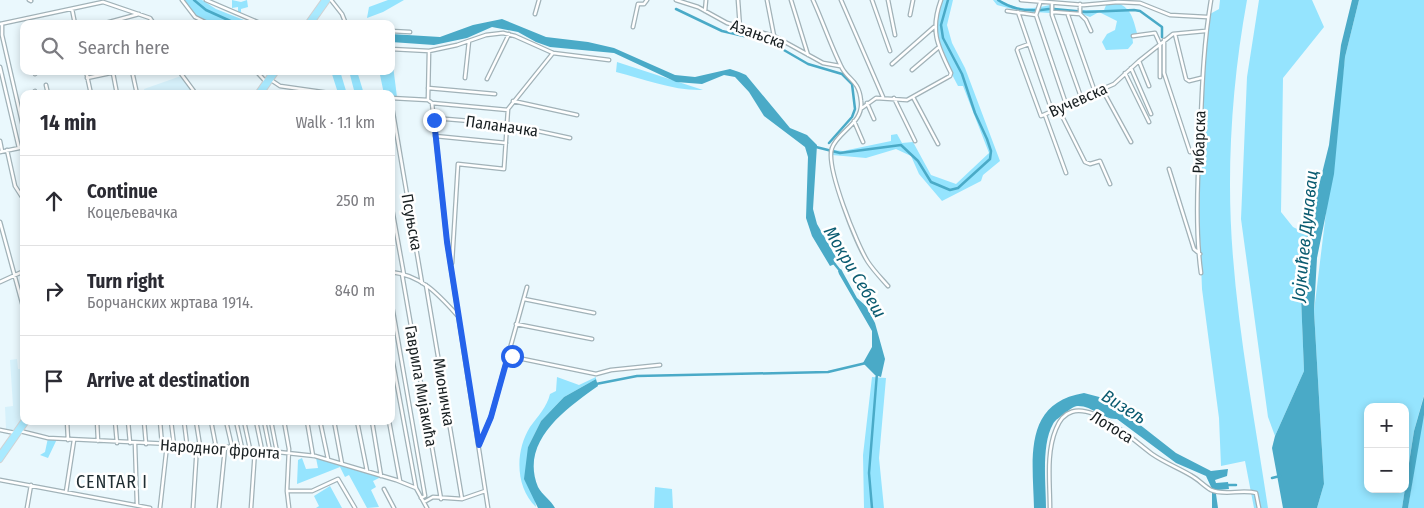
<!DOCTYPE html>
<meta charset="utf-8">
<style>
body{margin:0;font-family:"Fira Sans Condensed",sans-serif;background:#f2f2f3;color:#2b2b33}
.controls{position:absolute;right:15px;bottom:15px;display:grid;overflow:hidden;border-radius:10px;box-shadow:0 2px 8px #0003}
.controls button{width:45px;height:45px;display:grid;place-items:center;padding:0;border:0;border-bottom:1px solid #e1e1e2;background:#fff;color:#2b2b33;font:25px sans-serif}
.stop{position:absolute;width:15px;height:15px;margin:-11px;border:4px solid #2563eb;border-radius:50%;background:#fff}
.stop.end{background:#2563eb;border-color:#fff;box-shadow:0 1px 5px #0008}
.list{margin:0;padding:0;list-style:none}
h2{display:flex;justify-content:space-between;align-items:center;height:65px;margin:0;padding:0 20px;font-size:21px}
h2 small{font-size:16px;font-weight:400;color:#7c7c81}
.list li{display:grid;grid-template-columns:32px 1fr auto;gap:15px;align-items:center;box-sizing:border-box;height:90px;padding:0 20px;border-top:1px solid #e1e1e2}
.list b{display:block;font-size:19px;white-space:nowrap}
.list p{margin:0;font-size:16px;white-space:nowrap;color:#7c7c81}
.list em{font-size:16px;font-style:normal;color:#7c7c81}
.icon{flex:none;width:28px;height:28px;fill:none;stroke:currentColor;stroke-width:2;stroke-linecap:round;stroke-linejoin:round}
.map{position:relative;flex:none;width:1424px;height:508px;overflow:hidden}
.search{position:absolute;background:#fff;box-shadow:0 2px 8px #0003;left:20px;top:20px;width:375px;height:55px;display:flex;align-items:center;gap:12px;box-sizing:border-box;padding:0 18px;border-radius:10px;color:#7c7c81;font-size:19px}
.panel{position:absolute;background:#fff;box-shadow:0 2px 8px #0003;left:20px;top:90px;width:375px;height:335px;border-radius:10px}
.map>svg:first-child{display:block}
.built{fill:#d6f1fb}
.green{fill:#95e4fe}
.water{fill:#4aaac7}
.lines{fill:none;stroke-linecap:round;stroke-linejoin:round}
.stream{stroke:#4aaac7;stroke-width:1}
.canal{stroke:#4aaac7;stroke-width:2.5}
.minor-casing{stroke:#a1b2b8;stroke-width:5}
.major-casing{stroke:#d1d2d3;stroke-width:6}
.minor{stroke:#fff;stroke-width:2.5}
.major{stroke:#a9eaff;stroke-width:4}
.route{stroke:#2563eb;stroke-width:6}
.labels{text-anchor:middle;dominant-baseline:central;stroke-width:5;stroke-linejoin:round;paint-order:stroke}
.street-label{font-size:16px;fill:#181f21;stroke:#fff}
.water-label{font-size:18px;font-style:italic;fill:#0c5c71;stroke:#fff}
.neighbourhood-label{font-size:18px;letter-spacing:1px;fill:#202e33;stroke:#fff}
</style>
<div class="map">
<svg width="1424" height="508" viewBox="0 0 1424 508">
<rect width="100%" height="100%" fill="#eaf8fd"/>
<path class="built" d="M181 76 195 94H145L144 89Z
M17 359 18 369H24V418L15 431 6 429 5 407 13 406 10 360Z"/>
<path class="green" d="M182 0H202L216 9 254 24H208L195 17Z
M232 0 241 2 247 0 248 7 241 9V14L238 12V7L232 8Z
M388 0H404L383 12 367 18 369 7Z
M942 0H953L947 25 952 43 965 68 1000 161 983 175 981 181 942 201 919 174 911 156 896 149 866 158 832 155 833 150 843 151 891 141V135L897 134 902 143 913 142 931 175 956 184 989 153 963 86H958C943 58 930 30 942 0Z
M993 0C1002 0 1005 3 1013 6 1025 10 1037 8 1050 5V13L1020 11 997 5Z
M1220 0H1247C1236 60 1230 123 1230 185 1230 293 1252 401 1268 508H1254L1245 461 1221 466 1219 418 1202 289 1199 215 1201 100 1210 14 1219 9Z
M1259 0H1312L1324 27 1283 78 1281 212 1293 227 1307 234 1301 297 1304 371 1275 436 1268 417 1241 219 1247 77Z
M1359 0H1424V395L1414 431 1405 489V407H1368V489H1405L1402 508H1317L1324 484 1314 311 1345 57Z
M1115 2C1131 7 1133 18 1137 33L1132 35 1133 43 1128 49 1106 50 1102 42 1107 34 1115 30 1117 21 1099 12 1090 17 1082 14 1083 10H1104L1107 3Z
M391 50 397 97H391V94H384L380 75 391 71Z
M617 62 703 90C673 91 645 79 616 72Z
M331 71H340L347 94 338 93Z
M349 71H357L364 94H355Z
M557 377 579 385 596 377V379L564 397 541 421 528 447 536 507C515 487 515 451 530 427 538 416 547 407 550 394L556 391Z
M872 377 886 378 879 458 884 508H864L863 455Z
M1424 415V508H1408L1421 423Z
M48 438 57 439 48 458 40 455 45 452Z
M302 458 306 469 318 468 316 458 381 477 373 481 376 487 371 490 379 507 367 508 349 475 345 477 340 467 297 484 298 460Z
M330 486 342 508H316L319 506 314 496Z
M655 487 672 489 673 508H654Z"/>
<path class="water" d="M1352 0H1359L1345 57 1334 174 1317 258 1314 311 1324 484 1317 508H1283L1272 448 1275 436 1304 371 1301 297 1307 234 1329 145 1341 45Z
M502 19 546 37 588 42 614 48 675 75 695 77 730 69 739 72 746 75 790 128 807 135 817 145 813 209 817 224 837 259V263L830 266 812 236 806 218 808 157 805 147 764 116 749 92 735 77 724 75 702 84 676 82 614 53 550 47 536 42 518 32 492 27 467 38 434 45 391 42V34L440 37 473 25Z
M841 269 857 298 866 306 875 323 885 359 881 377 875 375 863 363 872 347V331L839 274 838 271Z
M596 379 598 386C567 408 519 441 538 487 542 495 551 500 555 508H538L524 479 528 447 541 421 564 397Z
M1084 393 1103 398 1116 406 1176 453 1211 471 1228 469 1227 476 1215 480 1216 483 1228 482 1229 489 1218 490 1216 494 1218 508H1212V489L1206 476 1176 463 1117 419C1103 420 1092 405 1077 406 1072 407 1068 411 1064 414 1060 417 1055 420 1053 424 1041 445 1046 484 1046 508H1034C1033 461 1022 403 1084 393Z
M1424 396V415L1408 508H1402L1414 431Z"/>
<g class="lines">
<path class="stream" d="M0 22V23"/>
<path class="canal" d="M194 0 206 10 237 24
M998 0C1014 11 1031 12 1049 9
M676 9 722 31 770 42 808 64 842 74 852 84 855 109 852 117 829 143
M1054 9 1086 12 1134 10 1140 11 1162 27V37
M816 147 840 153 901 145 918 161 931 182 950 190 958 188 990 159 991 151 987 139 975 113 962 74 943 38 941 25 948 0
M833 262 841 272
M596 384 637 376 828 372 866 363
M1272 478 1280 476
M1225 485H1236
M872 508 869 473 877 373"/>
<defs>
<path id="minor" d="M29 0 31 1
M182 0 195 17 209 24
M206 0 262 24
M331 0 342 14 346 24
M676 0 698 7 727 23 774 36 823 63 840 66
M738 0 740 28
M767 0 774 36
M791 0 808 55
M813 0C823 22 831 46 841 66 847 80 859 79 861 101 864 123 838 131 832 148 825 166 857 245 868 262 874 271 881 278 888 286
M841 0 883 97
M872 0 890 51
M888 0 895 35
M1021 0 1084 5 1118 2 1140 3 1170 15 1207 17
M1052 3V15L1081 97
M72 9 75 24
M705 11 706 0
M1007 11 1036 15
M1018 12 1052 111
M1053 12 1080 14 1086 20 1091 31
M535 14 539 0
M1080 14V4
M910 15 913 0
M1036 15 1066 104
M1036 15 1040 3
M1068 15 1095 92
M0 24 103 2 150 18 154 24
M2 24V35L24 131
M102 24 139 14
M633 27 638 4H644L647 0
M391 31 410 32
M1175 34 1186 79 1189 81 1201 78
M1133 36 1155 33 1160 44V77
M1164 40V73L1190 152 1199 150
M1029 44 1018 48 1017 50 1041 116 1114 84 1139 61 1173 34 1205 31
M391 49 429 51 457 45 486 35 503 33 515 36 553 53 609 60
M1139 61 1149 86
M892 64 934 27
M0 67 19 148
M1131 68 1151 114
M912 70 939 47
M34 71 35 74
M86 71 91 94
M132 71 137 94
M179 71 196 94
M256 71 266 82
M113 73 117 94
M1125 73 1149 122
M87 78 120 71
M465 78 469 41
M487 79 509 34
M271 80 280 86 336 94
M46 85 48 94
M428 88 495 94
M1102 89 1131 142
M35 91 36 94
M913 97 938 144
M391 98 428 100 432 103 508 110
M894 98 915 141
M428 99 429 51
M391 101 422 283
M513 101 577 115
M432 103 447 242 488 508
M867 103 874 119
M862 108 876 98 907 100 950 76 951 73C937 45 930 30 941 0
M1058 108 1085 162 1090 164 1100 161 1110 184
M1045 115 1066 173
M434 118 506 124 570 138
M854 121 863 142
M435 136 506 143
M0 141 2 151
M7 150 15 186 24 200
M0 152 24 147
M1169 169 1194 249 1200 254
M391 203 404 275
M0 222 24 310
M452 263 458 164 504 169 508 109 553 53
M391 272C421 275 438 294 457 315
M1201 273C1195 230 1197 183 1200 140 1202 93 1203 47 1211 0
M402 274 441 499
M0 282 24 271
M426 285 462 499
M524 299 594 313
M391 300 425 496 421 498
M516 324 592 339
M391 352 416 488 427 508
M508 356 596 374 611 370 660 365
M67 421 68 440
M97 421 98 441
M115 421 117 443
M128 421 130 443
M144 421 146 444
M160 421 162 445
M171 421 174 445
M184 421 187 445
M196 421 200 446
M211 421 216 447
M226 421 232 447
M236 421 242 448
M244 421 250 449
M256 421 262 450
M264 421 270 451
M271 421 277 452
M284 421 289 449 287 491 289 508
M307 421 313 456
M320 421 328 459
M334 421 342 464
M357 421 367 471
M372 421 381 476
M389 421 400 481
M0 430 15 433
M20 431 48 438 232 447 315 456 396 480 416 488
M135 444 137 505
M479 445 491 417 527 287
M0 480 150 508
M384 489 394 508
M287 491H312L338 479 355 508
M66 492 74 440
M424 502 433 497 462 499 485 491
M27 508 31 485
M160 508 167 445
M193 508 197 445
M219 508 225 448
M251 508 255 450
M1050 508C1050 482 1046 453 1056 429 1074 382 1131 439 1152 454 1165 463 1179 468 1192 476 1199 480 1204 486 1211 490 1224 496 1242 489 1256 493L1259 508"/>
<path id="major" d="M307 24 324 0
M311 24 328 0
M257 94 273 71
M261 94 277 71
M0 454 24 420
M0 460 27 421"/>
</defs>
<use href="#minor" class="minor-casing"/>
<use href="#major" class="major-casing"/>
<use href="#minor" class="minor"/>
<use href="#major" class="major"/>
</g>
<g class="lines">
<path class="route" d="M434 120 447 242 479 445 491 417 508 356H512"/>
</g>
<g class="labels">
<g class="street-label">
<text transform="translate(758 34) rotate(20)">Азањска</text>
<text transform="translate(1078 100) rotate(-24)">Вучевска</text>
<text transform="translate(502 126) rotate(8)">Паланачка</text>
<text transform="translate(1199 142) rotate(-88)">Рибарска</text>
<text transform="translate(412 222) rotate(80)">Псуњска</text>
<text transform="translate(421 386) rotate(80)">Гаврила Мијакића</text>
<text transform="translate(444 392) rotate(81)">Мионичка</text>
<text transform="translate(1112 427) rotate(31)">Лотоса</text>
<text transform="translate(220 449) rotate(4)">Народног фронта</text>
</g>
<g class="water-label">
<text transform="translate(1305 236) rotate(-84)">Јојкићев Дунавац</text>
<text transform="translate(855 272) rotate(59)">Мокри Себеш</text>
<text transform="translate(1124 407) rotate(32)">Визељ</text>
</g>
<g class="neighbourhood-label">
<text x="112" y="482">CENTAR I</text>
</g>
</g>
</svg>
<div class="controls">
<button>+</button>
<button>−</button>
</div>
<div class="stop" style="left:512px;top:356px"></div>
<div class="stop end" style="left:434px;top:120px"></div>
<div class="search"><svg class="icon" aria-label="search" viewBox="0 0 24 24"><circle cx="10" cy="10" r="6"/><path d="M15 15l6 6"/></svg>Search here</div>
<section class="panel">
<h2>14 min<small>Walk · 1.1 km</small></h2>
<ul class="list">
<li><svg class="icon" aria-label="ahead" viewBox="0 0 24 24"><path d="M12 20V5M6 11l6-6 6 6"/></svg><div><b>Continue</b><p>Коцељевачка</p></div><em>250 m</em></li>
<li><svg class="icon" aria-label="right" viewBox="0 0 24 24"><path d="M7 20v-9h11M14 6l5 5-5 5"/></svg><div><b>Turn right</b><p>Борчанских жртава 1914.</p></div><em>840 m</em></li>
<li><svg class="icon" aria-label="arrive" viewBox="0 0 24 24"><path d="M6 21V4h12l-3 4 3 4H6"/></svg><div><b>Arrive at destination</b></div></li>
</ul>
</section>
</div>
